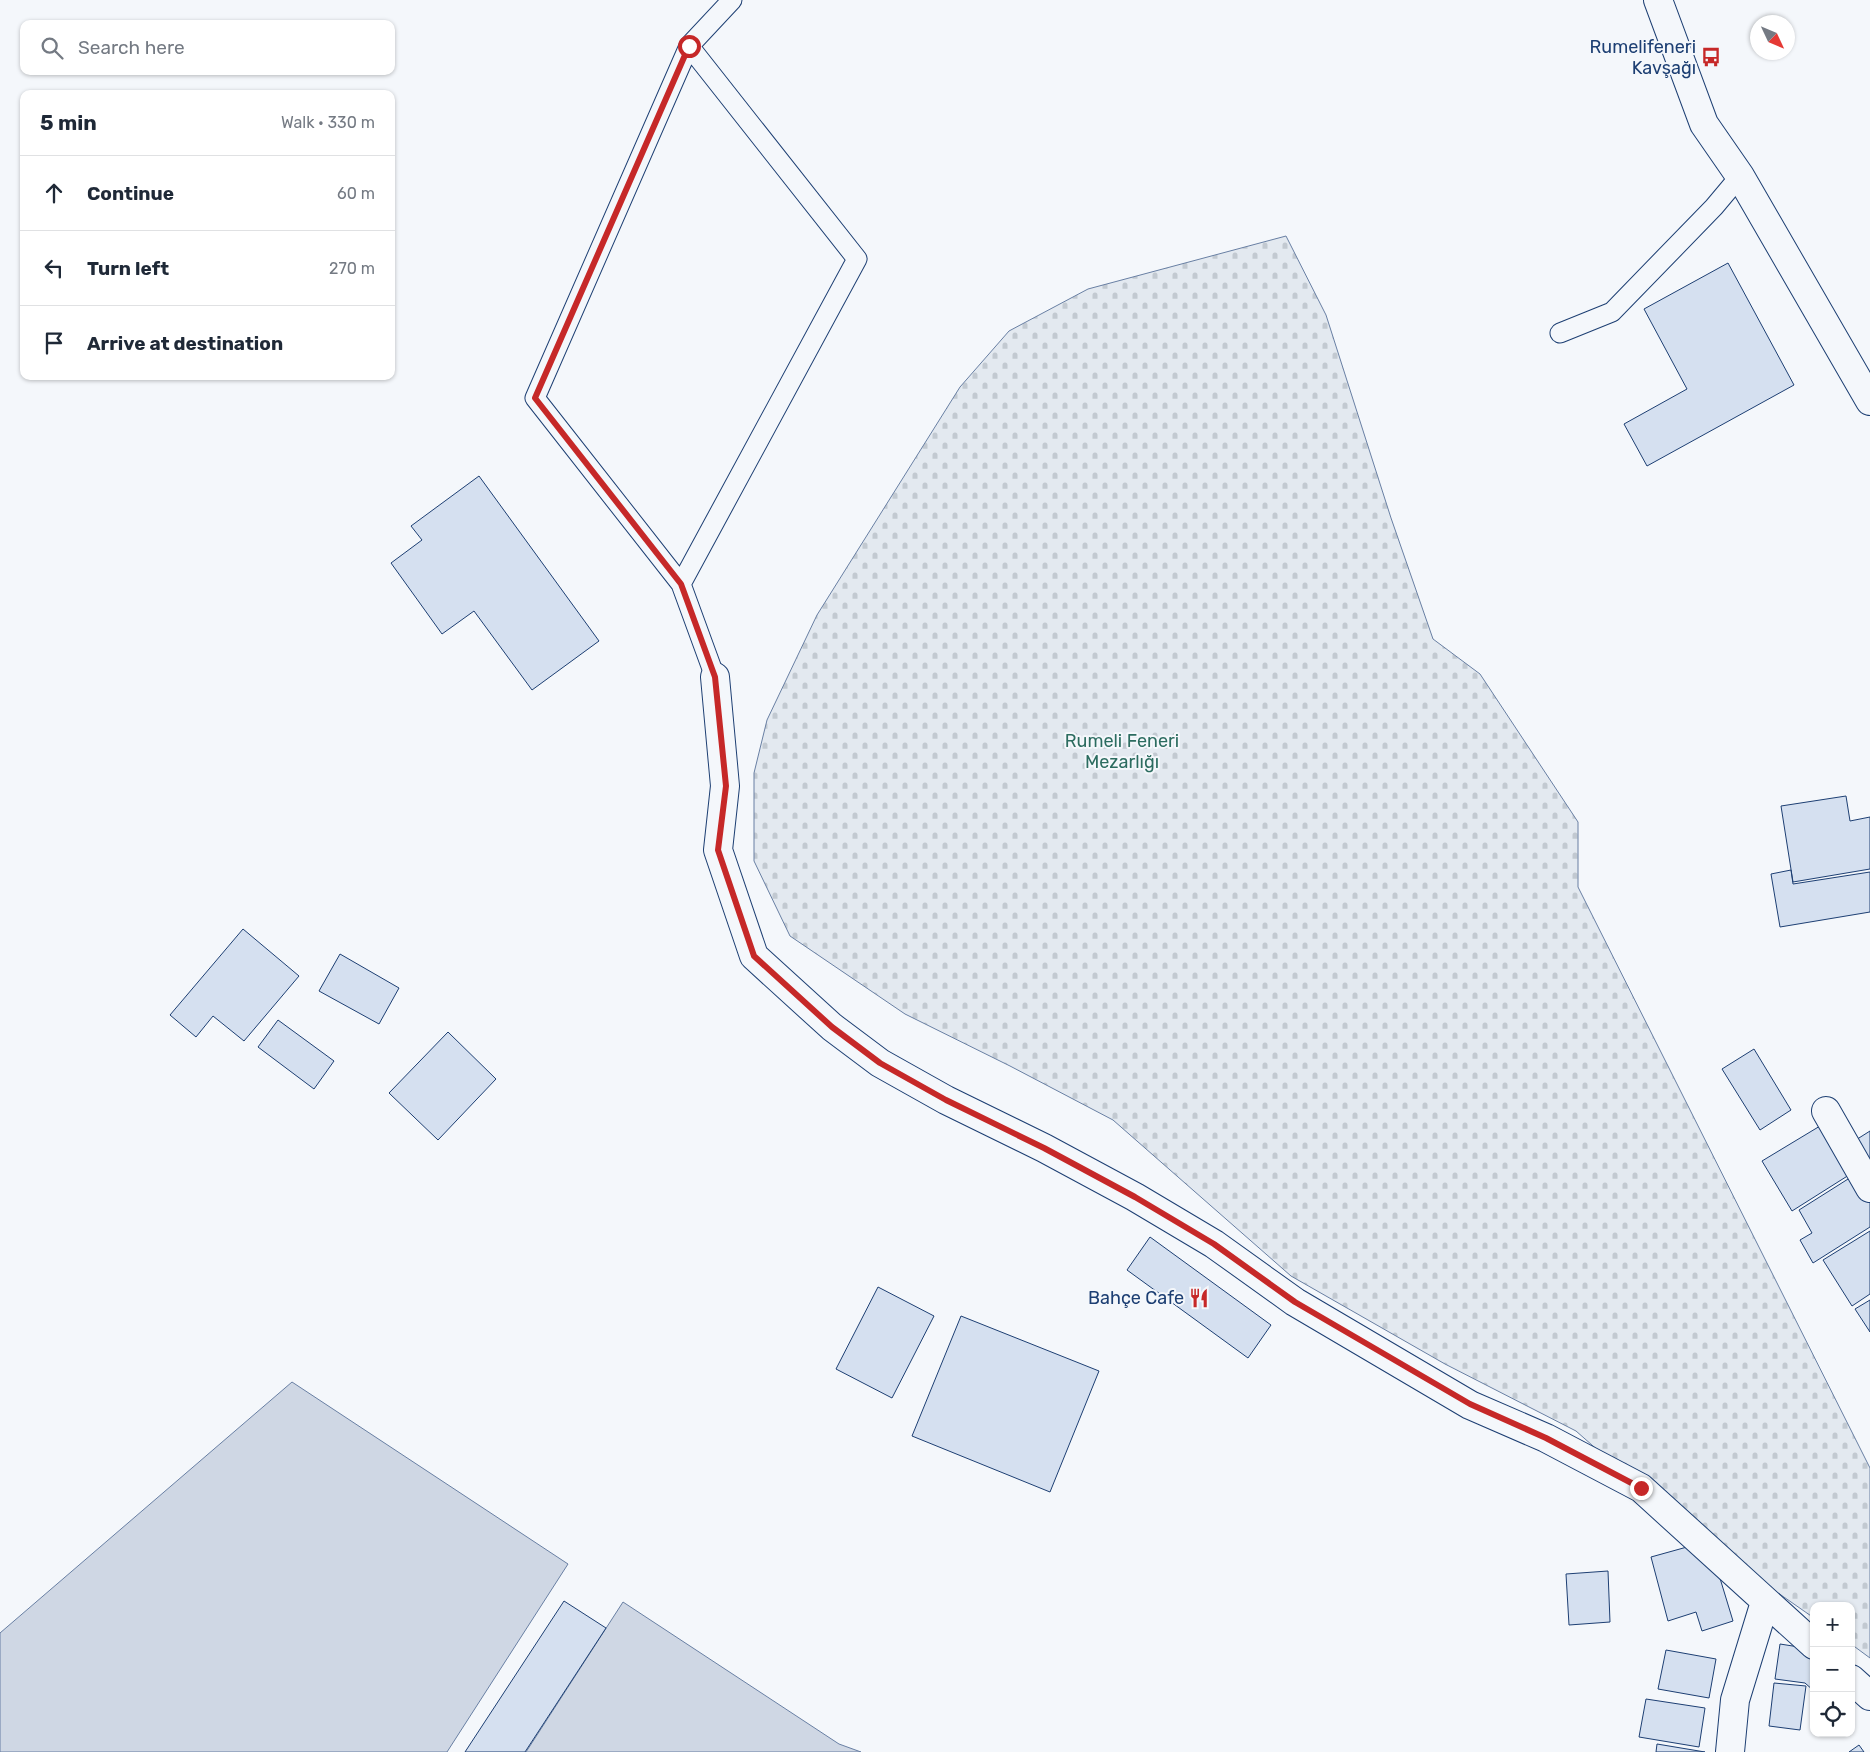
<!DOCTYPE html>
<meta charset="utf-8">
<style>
body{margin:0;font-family:Rubik,sans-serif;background:#f6f6f7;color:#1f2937}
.controls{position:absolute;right:15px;bottom:15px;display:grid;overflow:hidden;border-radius:10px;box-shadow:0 1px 4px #0004}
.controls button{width:45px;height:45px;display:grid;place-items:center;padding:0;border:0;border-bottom:1px solid #e0e1e3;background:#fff;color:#1f2937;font:25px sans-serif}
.compass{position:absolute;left:1750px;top:15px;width:45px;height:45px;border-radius:50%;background:#fff;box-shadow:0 1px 4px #0004;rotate:134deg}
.stop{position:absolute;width:15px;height:15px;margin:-11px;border:4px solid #c62828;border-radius:50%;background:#fff}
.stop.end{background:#c62828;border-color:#fff;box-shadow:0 1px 5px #0008}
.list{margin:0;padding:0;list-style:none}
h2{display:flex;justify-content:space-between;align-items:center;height:65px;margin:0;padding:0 20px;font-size:21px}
h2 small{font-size:16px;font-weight:400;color:#747a83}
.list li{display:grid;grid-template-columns:32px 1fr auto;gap:15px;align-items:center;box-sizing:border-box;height:75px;padding:0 20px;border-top:1px solid #e0e1e3}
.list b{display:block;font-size:19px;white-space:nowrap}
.list em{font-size:16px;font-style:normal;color:#747a83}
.icon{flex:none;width:28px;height:28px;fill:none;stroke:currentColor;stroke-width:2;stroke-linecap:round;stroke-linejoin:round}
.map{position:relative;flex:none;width:1870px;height:1752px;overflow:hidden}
.search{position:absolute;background:#fff;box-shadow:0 1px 4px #0004;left:20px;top:20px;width:375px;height:55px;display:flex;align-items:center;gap:12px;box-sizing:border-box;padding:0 18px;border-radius:10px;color:#747a83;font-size:19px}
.panel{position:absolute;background:#fff;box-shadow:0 1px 4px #0004;left:20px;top:90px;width:375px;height:290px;border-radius:10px}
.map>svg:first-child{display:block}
.cemetery{fill:url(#cemetery-stones);stroke:#687fa3}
.water{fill:#cfd7e4;stroke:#687fa3}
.building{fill:#d5e0f0;stroke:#1d3f73}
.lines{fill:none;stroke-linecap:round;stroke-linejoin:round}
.lane-casing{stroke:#1d3f73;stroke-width:21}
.street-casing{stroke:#1d3f73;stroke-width:30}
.secondary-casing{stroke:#1d3f73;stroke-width:30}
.lane{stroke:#f4f7fb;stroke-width:19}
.street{stroke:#f4f7fb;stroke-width:28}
.secondary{stroke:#f4f7fb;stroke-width:28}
.route{stroke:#c62828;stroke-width:6}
.labels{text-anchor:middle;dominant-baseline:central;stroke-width:4;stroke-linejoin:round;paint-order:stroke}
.poi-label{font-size:18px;fill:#1d3f73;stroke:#f4f7fb;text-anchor:end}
.park-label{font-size:18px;fill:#2c6c60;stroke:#f4f7fb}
</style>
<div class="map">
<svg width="1870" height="1752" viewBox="0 0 1870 1752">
<defs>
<pattern id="cemetery-stones" width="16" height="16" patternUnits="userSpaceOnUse" patternTransform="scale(1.25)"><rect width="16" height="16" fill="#e3e9f0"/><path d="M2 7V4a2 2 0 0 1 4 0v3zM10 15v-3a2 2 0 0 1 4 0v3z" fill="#c2c9d1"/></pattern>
</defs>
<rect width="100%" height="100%" fill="#f4f7fb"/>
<path class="cemetery" d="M1286 236 1326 315 1391 518 1433 639 1480 674 1578 822V887L1870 1468V1658L1851 1644V1606H1814V1618L1692 1533 1576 1431 1445 1364 1291 1276 1113 1120 1010 1066 905 1014 790 936 754 861V773L767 720 817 615 960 387 1009 331 1088 289Z"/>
<path class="water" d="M292 1382 568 1564 447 1752H0V1633Z
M623 1602 839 1744 861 1752H526Z"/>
<path class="building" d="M1728 263 1794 385 1647 466 1624 424 1687 389 1644 309Z
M479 476 599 641 532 690 474 611 442 634 391 563 422 540 411 526Z
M1846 796 1850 821 1870 817V869L1793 882 1781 806Z
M1791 870 1793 884 1870 872V912L1780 927 1771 874Z
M243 929 299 976 244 1041 213 1016 196 1037 170 1015Z
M340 954 399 988 379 1024 319 991Z
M278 1020 334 1061 314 1089 258 1047Z
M448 1032 496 1079 438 1140 389 1093Z
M1754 1049 1791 1110 1760 1130 1722 1069Z
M1820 1126 1849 1175 1792 1211 1762 1161Z
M1870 1131V1172L1851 1143Z
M1856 1174 1870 1198V1227L1813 1263 1800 1240 1812 1233 1799 1210Z
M1870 1231V1294L1852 1306 1823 1260Z
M1150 1237 1271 1325 1248 1358 1127 1270Z
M878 1287 934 1316 892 1398 836 1369Z
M1870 1300V1332L1855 1309Z
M961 1316 1099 1371 1050 1492 912 1436Z
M1687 1547 1719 1575 1733 1621 1702 1631 1696 1612 1668 1621 1651 1557Z
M1608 1571 1610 1622 1569 1625 1566 1574Z
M564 1601 606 1628 525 1752H465Z
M1780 1644 1799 1647 1814 1662V1691L1805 1683 1775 1679Z
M1666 1650 1716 1659 1709 1698 1658 1689Z
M1774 1683 1806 1686 1800 1730 1769 1726Z
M1646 1699 1705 1708 1699 1747 1639 1737Z
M1657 1744 1705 1752H1656Z
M1859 1745 1864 1752H1849Z"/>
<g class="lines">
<defs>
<path id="lane" d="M1560 333 1612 312 1714 207 1740 176
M681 584 857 259 689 46
M715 677 681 584 535 398 689 46 732 0"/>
<path id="street" d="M715 677 725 786 718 850 754 956 832 1027 880 1063 946 1100 1044 1148 1135 1197 1214 1244 1295 1302 1470 1405 1546 1438 1641 1488 1814 1645
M1826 1111 1870 1188
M1851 1679 1870 1696
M1730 1752 1735 1700 1765 1602"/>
<path id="secondary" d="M1658 0 1704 124 1740 176 1870 401"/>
</defs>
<use href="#lane" class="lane-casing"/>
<use href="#street" class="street-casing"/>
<use href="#secondary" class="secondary-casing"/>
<use href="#lane" class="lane"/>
<use href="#street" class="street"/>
<use href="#secondary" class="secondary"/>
</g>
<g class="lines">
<path class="route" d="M689 46 535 398 681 584 715 677 726 786 718 850 754 956 832 1027 880 1063 946 1100 1044 1148 1135 1197 1214 1244 1295 1302 1470 1404 1546 1438 1641 1488"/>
</g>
<defs>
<symbol id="bus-bare" viewBox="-9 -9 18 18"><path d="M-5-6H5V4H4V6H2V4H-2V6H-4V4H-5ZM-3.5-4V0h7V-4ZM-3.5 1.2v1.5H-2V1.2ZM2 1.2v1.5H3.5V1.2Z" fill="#c62828" stroke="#f4f7fb" stroke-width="2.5" paint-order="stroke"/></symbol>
<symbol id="restaurant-bare" viewBox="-9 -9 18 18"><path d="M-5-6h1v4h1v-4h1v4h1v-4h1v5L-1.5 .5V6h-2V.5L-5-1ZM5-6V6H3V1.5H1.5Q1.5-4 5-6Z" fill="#c62828" stroke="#f4f7fb" stroke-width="2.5" paint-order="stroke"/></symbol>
</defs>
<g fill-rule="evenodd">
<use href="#bus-bare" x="1697" y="43" width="28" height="28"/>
<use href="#restaurant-bare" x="1185" y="1284" width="28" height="28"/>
</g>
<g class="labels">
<g class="poi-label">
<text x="1696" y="47">Rumelifeneri<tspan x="1696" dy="21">Kavşağı</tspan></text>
<text x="1184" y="1298">Bahçe Cafe</text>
</g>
<g class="park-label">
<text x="1122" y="741">Rumeli Feneri<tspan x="1122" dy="21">Mezarlığı</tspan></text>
</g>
</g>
</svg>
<div class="controls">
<button>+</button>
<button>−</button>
<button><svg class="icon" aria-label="locate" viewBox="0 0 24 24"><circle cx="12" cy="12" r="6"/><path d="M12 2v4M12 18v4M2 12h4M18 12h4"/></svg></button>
</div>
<svg class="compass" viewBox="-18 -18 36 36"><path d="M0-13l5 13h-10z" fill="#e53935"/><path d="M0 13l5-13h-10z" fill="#747a83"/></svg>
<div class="stop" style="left:689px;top:46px"></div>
<div class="stop end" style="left:1641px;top:1488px"></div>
<div class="search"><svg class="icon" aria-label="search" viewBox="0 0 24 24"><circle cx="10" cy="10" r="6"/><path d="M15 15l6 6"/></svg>Search here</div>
<section class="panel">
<h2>5 min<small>Walk · 330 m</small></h2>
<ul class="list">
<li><svg class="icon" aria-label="ahead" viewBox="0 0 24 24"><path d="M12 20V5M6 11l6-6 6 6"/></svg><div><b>Continue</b></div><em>60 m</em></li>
<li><svg class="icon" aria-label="left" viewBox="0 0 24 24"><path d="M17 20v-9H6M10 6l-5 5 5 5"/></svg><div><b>Turn left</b></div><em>270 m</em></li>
<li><svg class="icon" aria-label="arrive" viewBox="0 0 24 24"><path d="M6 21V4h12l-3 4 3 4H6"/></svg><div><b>Arrive at destination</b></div></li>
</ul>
</section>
</div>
